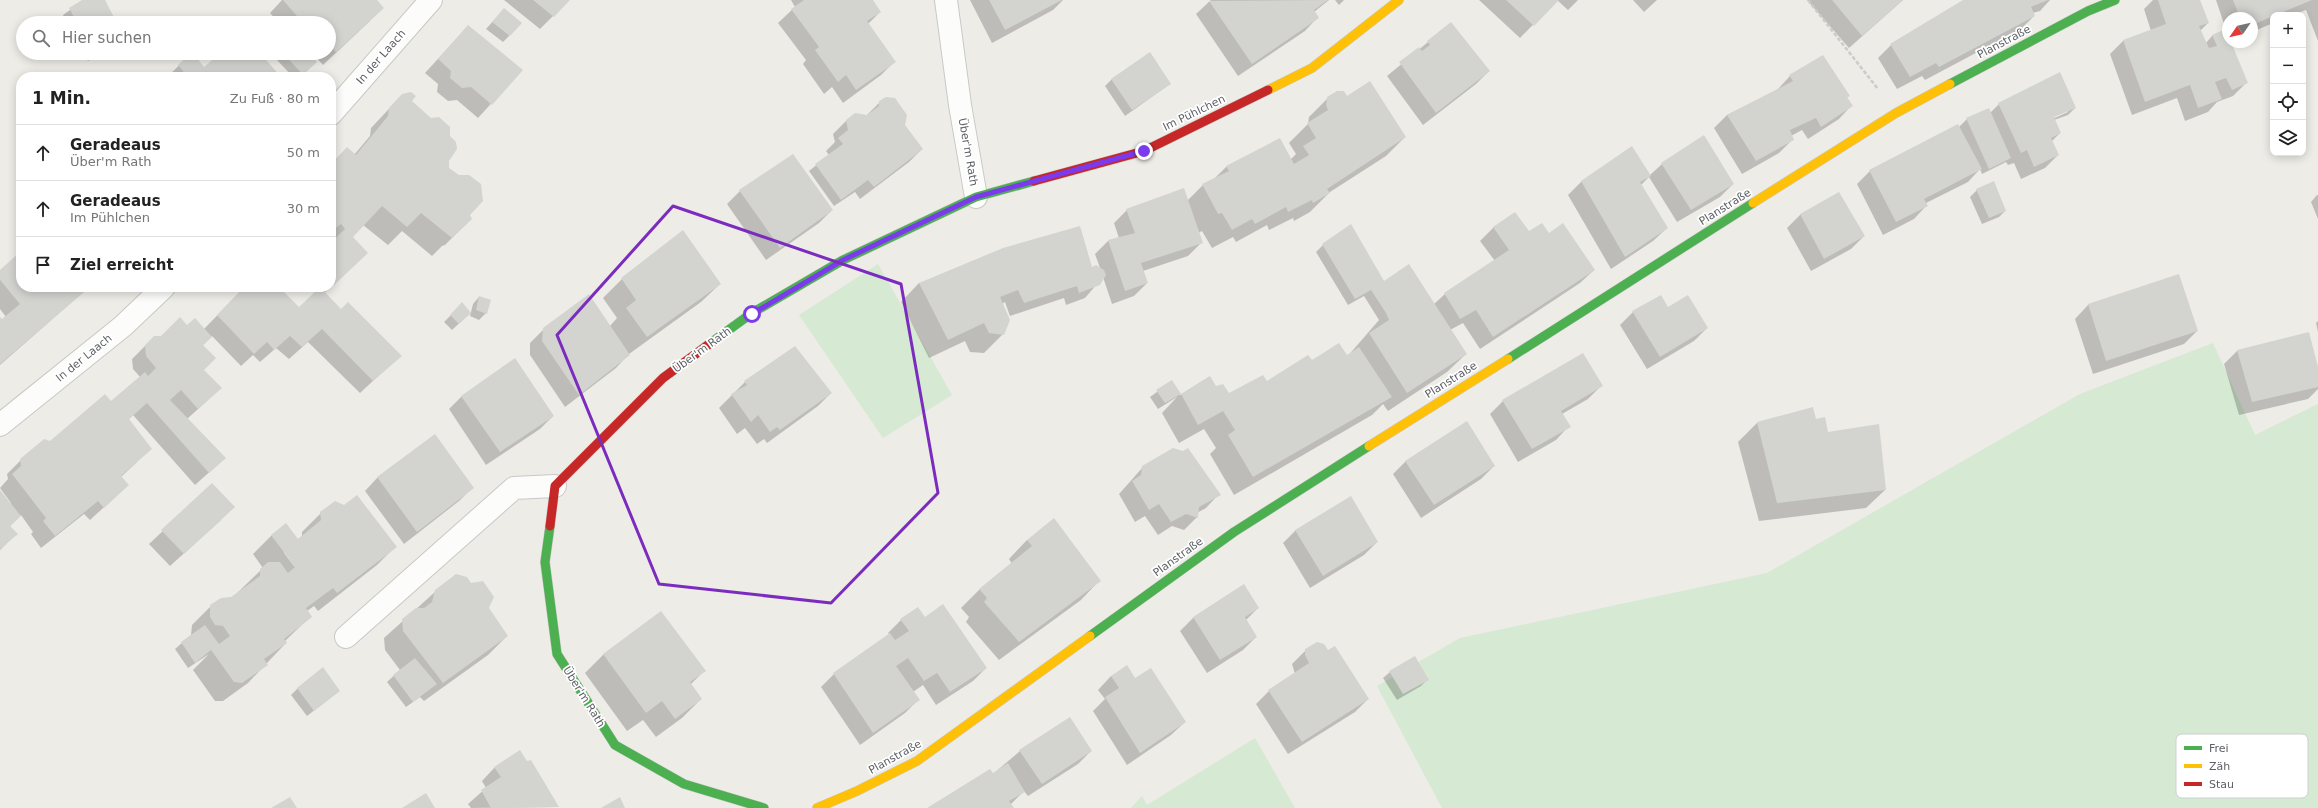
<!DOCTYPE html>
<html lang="de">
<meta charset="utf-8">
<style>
body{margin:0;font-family:"DejaVu Sans",sans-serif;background:#f2f2f2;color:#222}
.controls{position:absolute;right:12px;top:12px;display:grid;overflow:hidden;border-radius:8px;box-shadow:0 2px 10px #0003}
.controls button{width:36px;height:36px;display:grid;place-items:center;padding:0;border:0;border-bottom:1px solid #e0e0e0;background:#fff;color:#222;font:20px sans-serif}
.compass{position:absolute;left:2222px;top:12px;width:36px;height:36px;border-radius:50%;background:#fff;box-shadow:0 2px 10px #0003;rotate:236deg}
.stop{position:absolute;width:12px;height:12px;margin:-9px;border:3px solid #7c3aed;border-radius:50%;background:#fff}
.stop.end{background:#7c3aed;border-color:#fff;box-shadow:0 1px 4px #0008}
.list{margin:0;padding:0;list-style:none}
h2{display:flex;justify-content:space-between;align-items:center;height:52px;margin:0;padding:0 16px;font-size:17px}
h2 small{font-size:13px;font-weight:400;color:#767676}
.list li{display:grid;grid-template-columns:26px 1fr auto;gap:12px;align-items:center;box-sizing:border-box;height:56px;padding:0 16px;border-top:1px solid #e0e0e0}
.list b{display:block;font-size:15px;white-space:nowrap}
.list p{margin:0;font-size:13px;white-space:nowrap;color:#767676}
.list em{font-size:13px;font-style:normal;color:#767676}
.icon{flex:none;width:22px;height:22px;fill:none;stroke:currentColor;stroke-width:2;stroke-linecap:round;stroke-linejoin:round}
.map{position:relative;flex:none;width:2318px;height:808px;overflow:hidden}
.search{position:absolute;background:#fff;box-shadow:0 2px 10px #0003;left:16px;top:16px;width:320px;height:44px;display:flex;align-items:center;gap:10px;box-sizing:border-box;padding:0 14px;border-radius:22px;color:#767676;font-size:15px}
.panel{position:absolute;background:#fff;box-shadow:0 2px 10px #0003;left:16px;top:72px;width:320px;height:220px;border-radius:16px}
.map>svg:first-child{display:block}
.green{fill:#d5e9d3}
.shadow{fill:#0003;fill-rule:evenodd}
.building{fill:#d3d3d0}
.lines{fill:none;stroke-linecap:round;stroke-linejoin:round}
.street-casing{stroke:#c8c8c8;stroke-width:24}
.fast-casing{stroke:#c9c9c9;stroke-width:10}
.slow-casing{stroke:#c9c9c9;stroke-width:10}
.jam-casing{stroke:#c9c9c9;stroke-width:10}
.path{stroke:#c9cdcb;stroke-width:2.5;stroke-dasharray:4 2;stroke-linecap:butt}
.street{stroke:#fcfcfb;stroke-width:22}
.fast{stroke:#4caf50;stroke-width:9}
.slow{stroke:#ffc107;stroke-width:9}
.jam{stroke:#c62828;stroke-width:9}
.route{stroke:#7c3aed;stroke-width:5}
.marked{fill:none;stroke:#7b2cbf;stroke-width:3;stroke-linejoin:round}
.labels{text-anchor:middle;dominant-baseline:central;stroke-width:3.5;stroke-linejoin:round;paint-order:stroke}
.street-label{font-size:11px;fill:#5d6065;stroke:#fff}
.key{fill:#fff;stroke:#cecfd1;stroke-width:1}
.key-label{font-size:11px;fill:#5d6065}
</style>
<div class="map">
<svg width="2318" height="808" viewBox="0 0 2318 808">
<rect width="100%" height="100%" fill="#edece7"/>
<path class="green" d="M878 264 952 395 883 438 799 315Z
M2213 343 2255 435 2318 404V808H1442L1377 686 1460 638 1767 573 2080 394Z
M1255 738 1295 808H1131L1142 796 1147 805Z"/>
<path class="shadow" d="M84 0H104L116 23H67L63 15Z
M282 0H376L370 21 323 65 312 53H329V23H279L270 13Z
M504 0H569L540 29Z
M791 0H872L880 12 868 24 894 62 881 75 843 103 832 87 824 94 803 64 806 60 778 23 795 7Z
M970 0H1063L1053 10 992 43Z
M1211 0H1329L1314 12 1318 17 1305 31 1238 76 1196 14Z
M1335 0H1344L1339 5Z
M1479 0H1578L1568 10 1557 0 1520 38Z
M1633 0H1657L1644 12Z
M1807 0H1903L1849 48Z
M1968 0H2050L2040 11 2033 13 2034 16 2021 29 1925 80 1922 76 1897 89 1878 58 1891 45Z
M2153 0H2199L2208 23 2200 31 2206 43 2212 36 2226 30 2216 0H2318V41L2306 10 2293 15H2273V23L2252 32V18H2228V42H2230L2246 83 2233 96 2217 102 2208 112 2185 121 2177 98 2132 115 2110 54 2123 41 2151 31 2144 9Z
M504 9 509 36 503 42 486 29Z
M468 26 521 71 478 118 457 100 448 101 437 92 438 84 425 73Z
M1428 42 1489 71 1476 84 1423 125 1387 76Z
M83 53H100L88 61Z
M192 53 204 68 222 53H259L279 77H167Z
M285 53H307L309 68 300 77H293L277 60Z
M1790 76 1849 96 1846 98 1852 105 1839 119 1808 139 1802 130 1791 136 1793 139 1779 153 1742 174 1714 128 1727 115 1777 90Z
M1112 79 1170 84 1125 116 1105 86Z
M402 95 411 102 447 160 448 169 471 219 445 245 442 246 432 256 402 231 388 245 363 225 352 237 353 266 331 287V164L347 148 354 155 370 136 371 128Z
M1347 97 1405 137 1386 156 1330 192 1310 212 1294 221 1293 218 1269 230 1267 225 1236 242 1233 237 1212 248 1202 231 1198 233 1202 242 1188 256 1143 271 1147 283 1134 296 1112 304 1103 277 1085 298 1066 305 1064 298 1010 316 1005 302 1002 304 1003 334 984 353 970 352 965 341 929 358 901 302 919 283 1100 268 1095 254 1108 241 1119 238 1114 223 1127 210 1187 201 1203 185 1213 180 1226 167 1280 140 1290 160 1296 154 1289 143 1308 124 1309 117 1328 98Z
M880 102 904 125 922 149 909 162 860 199 855 192 834 206 809 171 829 155 826 151 835 142 833 134 847 120 866 116Z
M1999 104 2075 108 2068 115 2054 120 2060 133 2052 141 2058 155 2045 168 2021 179 2014 163 2008 165 2006 162 1982 174 1980 169 1968 182 1926 203 1927 205 1914 219 1883 235 1857 184 1870 171 1959 127 1967 119 1990 113ZM2068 110V112L2050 120 2049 118Z
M1631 148 1649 176 1662 164 1733 184 1720 197 1677 222 1649 177 1641 185 1667 228 1653 241 1611 269 1568 195 1581 182Z
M1977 190 2005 211 1999 217 1982 224 1970 197Z
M740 191 832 210 819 223 766 260 727 204Z
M1838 193 1864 236 1851 249 1811 271 1787 228 1800 215Z
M2317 195H2318V219L2311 202Z
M1494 227 1549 235 1594 270 1580 283 1480 349 1463 323 1450 330 1466 354 1447 372 1388 411 1383 404 1372 415 1234 495 1210 454 1216 448 1204 429 1179 443 1162 413 1177 397 1158 409 1150 397 1172 381 1180 395 1209 377 1216 388 1229 394 1266 382 1312 361 1347 357 1379 320 1364 296 1348 305 1316 252 1323 245 1383 282 1434 304 1445 294 1495 261 1480 241Z
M21 251V287H89L0 365V318L2 321 6 317 0 309V272Z
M2178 275 2197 331 2184 344 2093 374 2075 319 2088 305Z
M622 279 720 284 701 302 629 354 616 368 565 407 530 355V343L544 329 610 326 617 318 603 298Z
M245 287H285L281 291 299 309 315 293 310 287H330L324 293 341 310 400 356 360 393 308 342 289 359 276 348 260 362 253 355 241 366 212 336 203 345V370L207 401 187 419 225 458 195 485 133 415 128 420 137 462 121 477 114 498 90 520 84 514 41 548 31 534 33 532 21 515 10 526 16 534 0 550V492L10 504 11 503 0 488 8 479 7 474 21 460 111 402 140 377 133 369 132 359 145 346 187 326 204 329Z
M479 297 486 313 479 320 470 316 473 304Z
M1668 308 1707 328 1694 341 1647 369 1620 325 1633 312Z
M456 310 470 313 452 330 444 322Z
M2318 321V332L2316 323Z
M2308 333 2318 371V389L2308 399 2239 415 2224 364 2237 351Z
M745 382 831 393 818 406 767 443 764 439 757 444 745 428 737 434 719 408Z
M1601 386 1588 399 1562 414 1569 426 1556 440 1518 462 1490 414 1503 401Z
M462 396 553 416 540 429 486 465 449 409Z
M1812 408 1815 421 1885 490 1866 508 1759 521 1738 442 1757 423Z
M1406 461 1494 466 1481 479 1421 518 1393 474Z
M1143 467 1219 494 1206 508 1197 513V517L1184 530 1172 526 1158 535 1145 516 1135 522 1119 494Z
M378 477 472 488 459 501 404 544 365 491Z
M212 485 221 520 170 566 149 544Z
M321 513 396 546 377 565 318 611 314 606 307 611 311 616 285 641 286 643 248 683 223 701H215L193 670 209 654 188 668 175 649 191 635 192 625 211 606 232 598 263 568 253 554 272 535 298 540 302 536V532ZM285 552 299 570 298 571 284 553Z
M1296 530 1377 542 1364 555 1310 588 1283 543Z
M1027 540 1099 581 1081 600 999 660 966 622 969 617 961 608 980 589 1012 564 1009 559Z
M436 591 488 608 507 636 488 655 424 701 420 697 406 707 387 682 400 670 385 650 384 638Z
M1258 608 1246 620 1256 637 1243 650 1207 673 1180 631 1194 617Z
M925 618 986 668 973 681 936 705 923 685 913 692 918 700 905 713 860 745 821 687 834 674 890 635 888 633 901 620Z
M1306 650 1368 699 1355 712 1288 754 1256 704 1269 691 1295 674 1292 664Z
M604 654 704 671 690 685 701 699 682 718 656 737 643 720 627 731 585 673Z
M1390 672 1428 679 1421 686 1397 700 1383 678Z
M1111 676 1135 679 1185 722 1171 735 1127 765 1093 711 1105 699 1098 690Z
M298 688 339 691 307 716 291 695Z
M1020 751H1091L1078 764 1028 796 1024 791 1010 805 1012 808H929L993 774Z
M495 767 558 807 471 808 468 804 486 788 482 781Z"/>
<path class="building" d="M82 0H105L117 23H77L69 8Z
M283 0H377L384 8 336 52 329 44V23H303Z
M533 0H570L554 17Z
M804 0H873L881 12 867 21 896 62 856 90 846 75 838 82 815 50 819 47 791 9Z
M989 0H1062L1005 30Z
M1328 0 1314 10 1319 18 1252 64 1209 1Z
M1506 0H1559L1534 26Z
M1832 0H1903L1862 36Z
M1963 0H2048L2031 7 2035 16 1939 67 1936 63 1910 77 1890 44Z
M2158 0H2200L2209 23 2199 26 2209 48 2217 46 2212 35 2226 29 2228 42H2231L2248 83 2232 90 2226 78 2215 82 2222 99 2198 108 2190 85 2145 102 2123 40 2166 24Z
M2233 0H2312L2252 25V18H2240Z
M504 8 522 23 510 36 492 22Z
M1451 22 1490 71 1436 113 1399 62 1419 47 1422 51 1430 45 1427 41Z
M468 25 523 70 492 105 471 87 462 88 450 78 451 71 438 59Z
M1150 52 1171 84 1132 110 1111 79Z
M191 53H193L204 67 220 53H260L281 77H188L178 65Z
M283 53H309L317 62 303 75Z
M1823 55 1850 96 1847 97 1853 106 1821 127 1816 118 1790 130 1794 140 1756 161 1727 115 1793 81 1789 75Z
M2060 72 2076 108 2054 117 2061 133 2051 138 2059 155 2034 167 2027 150 2021 153 1998 103Z
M1370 81 1406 137 1327 189 1330 193 1313 203 1312 200 1288 212 1286 207 1255 224 1252 219 1232 230 1222 213 1218 214 1202 184 1229 171 1226 166 1280 138 1294 164 1309 155 1303 146 1316 138 1307 123 1328 110 1326 105 1327 97 1337 91H1344L1347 96Z
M411 92 416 96 412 101 431 118 439 117 450 127V136L456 142 457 149 449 161V168L459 175H469L481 184 483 201 470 215 472 219 452 238 421 213 407 227 382 206 353 237 368 253 334 285 331 282V242L345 229 341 224 336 228 331 223V165L347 147 356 155 388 116 389 108 402 94Z
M886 97 895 98 907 115 905 125 923 149 874 187 868 180 841 200 815 164 843 144 838 138 848 130 846 120 855 113 867 115 879 106V101Z
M1989 108 2011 158 1989 169 1966 118Z
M1958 124 1982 169 1924 199 1928 206 1896 222 1869 170Z
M1704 135 1734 184 1691 210 1661 163Z
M1632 146 1651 176 1640 182 1668 228 1625 257 1581 181Z
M793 154 833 210 780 248 739 190Z
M1994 181 2006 211 1989 218 1976 189Z
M1184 188 1203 243 1141 263 1148 283 1125 291 1108 240 1135 233 1126 209Z
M1839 192 1865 236 1824 259 1800 214Z
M1515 212 1529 231 1542 223 1549 233 1563 223 1595 270 1493 337 1476 310 1460 319 1444 293 1509 250 1493 227Z
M1351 224 1384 281 1409 264 1467 354 1407 393 1369 333 1389 320 1386 313 1371 290 1355 299 1322 244Z
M1080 226 1092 267 1096 265 1104 270 1106 275 1100 285 1079 293 1077 286 1024 303 1018 290 1000 297 1010 320 1004 335 989 333 984 323 948 340 919 283 1003 248Z
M683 230 721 284 647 337 626 308 636 300 621 278Z
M21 251V287H90L0 364V317L2 319 20 304 0 280V270Z
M2179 274 2198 331 2106 361 2088 304Z
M244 287H286L283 291 299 307 320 287 341 309 348 302 402 356 373 381 322 329 302 347 290 336 274 350 267 342 254 354 217 315Z
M589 294 630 355 579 395 542 341 543 328Z
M1661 295 1668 307 1688 295 1708 328 1660 357 1632 311Z
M479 296 491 300 487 314 476 310Z
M462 302 471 313 459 324 450 315Z
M180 317 187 325 195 318 212 337 203 345 216 358 204 370 222 388 198 409 181 390 170 400 226 458 209 473 147 403 129 419 152 449 121 476 129 485 104 508 98 501 55 536 43 521 46 518 12 474 21 466 20 459 44 439 50 441 105 394 111 401 145 372 148 376 156 368 146 356 145 345 154 336H161Z
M2309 332 2318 367V387L2252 402 2237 350Z
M1339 343 1347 355 1359 347 1392 397 1253 477 1228 435 1235 430 1223 411 1198 425 1181 394 1210 376 1216 386 1223 384 1229 393 1263 375 1267 381 1308 355 1312 360Z
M795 346 832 393 780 430 777 427 770 432 758 415 751 422 731 394 747 385 744 381Z
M1583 353 1603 386 1561 411 1571 427 1532 449 1502 400Z
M515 358 554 416 500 452 461 396Z
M1172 380 1181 394 1165 403 1156 390Z
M1813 407 1816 419 1825 417 1828 432 1879 424 1886 490 1777 503 1757 422Z
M1467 421 1495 466 1434 505 1405 461Z
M435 434 474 488 417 532 377 477Z
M1173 448 1183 451 1188 448 1221 495 1199 507 1198 518 1186 514 1171 522 1159 504 1149 510 1132 481 1141 475 1142 466Z
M212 483 235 507 184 554 161 530Z
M0 490 21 516 10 526 18 534 0 549Z
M357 495 397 547 337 593 333 588 306 608 312 617 284 639 287 643 264 659 268 665 242 683 234 682 211 650 195 663 181 642 205 625 219 644 230 636 223 626 215 625 210 617V605L221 598 231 597 260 576V569L268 562H280L288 573 295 567 271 535 286 523 298 539 321 520 320 512 335 501 344 505Z
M1351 496 1378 542 1323 576 1295 530Z
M1054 518 1101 581 1019 642 984 602 987 598 979 589 1032 546 1027 540Z
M456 574 467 577 471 583 483 581 494 597 489 608 508 636 443 683 403 631 402 619 416 608H424L432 602 435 590Z
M1244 584 1259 608 1245 617 1257 637 1220 660 1193 617Z
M943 604 987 668 950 692 937 673 924 681 908 658 896 666 920 700 873 733 833 673 890 633 895 640 909 631 900 619 918 607 925 617Z
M661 611 706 671 690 682 702 699 675 719 662 701 646 713 603 654Z
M1317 642 1324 644 1328 650 1335 646 1369 699 1302 742 1268 690 1309 663 1305 655V649Z
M1415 656 1429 680 1403 694 1389 671Z
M415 658 437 684 413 702 393 675Z
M1127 665 1135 678 1151 668 1186 722 1140 753 1105 697 1119 688 1111 676Z
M323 667 340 691 314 711 297 688Z
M1070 717 1092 751 1042 784 1019 750Z
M520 750 527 761 531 760 559 807 491 808 481 790 501 777 494 767Z
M1008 763 1025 792 1009 801 1014 808H927L990 769 993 773Z
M426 793 435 808H402Z
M290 797 297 808H271Z
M620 797 625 808H601Z"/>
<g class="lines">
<defs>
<path id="street" d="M946 0 960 105 976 197
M331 114 431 0
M0 425 123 326 164 287
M346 637 514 488 555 486"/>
<path id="fast" d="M1950 84 2088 11 2115 0
M712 342 752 313 843 260 976 197 1034 181
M1508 359 1753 203
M550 526 545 562 557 654 615 745 684 784 764 808
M1090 636 1234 532 1369 446"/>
<path id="slow" d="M1268 90 1312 68 1399 0
M1753 203 1896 113 1950 84
M1369 446 1508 359
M817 808 857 791 917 761 1090 636"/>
<path id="jam" d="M1034 181 1144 151 1268 90
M550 526 555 486 663 378 712 342"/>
</defs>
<use href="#street" class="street-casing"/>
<use href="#fast" class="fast-casing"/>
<use href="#slow" class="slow-casing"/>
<use href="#jam" class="jam-casing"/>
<path class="path" d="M1808 0 1878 89"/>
<use href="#street" class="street"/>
<use href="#fast" class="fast"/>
<use href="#slow" class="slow"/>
<use href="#jam" class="jam"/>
</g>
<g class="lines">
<path class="route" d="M752 314 843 260 976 197 1144 151"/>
</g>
<path class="marked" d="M673 206 901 284 938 493 831 603 659 584 557 335Z"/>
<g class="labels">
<g class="street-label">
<text transform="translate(2004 42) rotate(-28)">Planstraße</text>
<text transform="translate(381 57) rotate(-49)">In der Laach</text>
<text transform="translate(1194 113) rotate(-26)">Im Pühlchen</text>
<text transform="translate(968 152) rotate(80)">Über'm Rath</text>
<text transform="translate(1725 207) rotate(-32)">Planstraße</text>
<text transform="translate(702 350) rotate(-36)">Über'm Rath</text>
<text transform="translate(84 358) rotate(-39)">In der Laach</text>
<text transform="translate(1451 380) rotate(-32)">Planstraße</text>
<text transform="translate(1178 557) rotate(-36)">Planstraße</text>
<text transform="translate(584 697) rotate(58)">Über'm Rath</text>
<text transform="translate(895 757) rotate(-29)">Planstraße</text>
</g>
</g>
<rect x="2176" y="734" width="132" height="64" rx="6" class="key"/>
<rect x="2184" y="746" width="18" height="4" fill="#4caf50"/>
<rect x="2184" y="764" width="18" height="4" fill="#ffc107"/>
<rect x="2184" y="782" width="18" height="4" fill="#c62828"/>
<g class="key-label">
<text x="2209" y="752">Frei</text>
<text x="2209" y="770">Zäh</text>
<text x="2209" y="788">Stau</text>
</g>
</svg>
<div class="controls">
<button>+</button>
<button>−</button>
<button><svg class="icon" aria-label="locate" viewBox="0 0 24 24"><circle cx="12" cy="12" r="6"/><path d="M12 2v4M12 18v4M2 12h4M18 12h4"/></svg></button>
<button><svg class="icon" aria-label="layers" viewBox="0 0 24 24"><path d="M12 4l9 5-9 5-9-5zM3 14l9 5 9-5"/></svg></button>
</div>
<svg class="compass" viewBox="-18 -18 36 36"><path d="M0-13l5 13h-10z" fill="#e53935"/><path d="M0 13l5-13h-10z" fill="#767676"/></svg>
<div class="stop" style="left:752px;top:314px"></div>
<div class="stop end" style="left:1144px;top:151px"></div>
<div class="search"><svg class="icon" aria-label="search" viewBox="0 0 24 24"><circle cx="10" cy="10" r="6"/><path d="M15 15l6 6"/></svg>Hier suchen</div>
<section class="panel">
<h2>1 Min.<small>Zu Fuß · 80 m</small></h2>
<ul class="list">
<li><svg class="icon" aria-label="ahead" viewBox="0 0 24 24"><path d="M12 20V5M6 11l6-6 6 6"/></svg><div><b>Geradeaus</b><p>Über'm Rath</p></div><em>50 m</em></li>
<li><svg class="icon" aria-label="ahead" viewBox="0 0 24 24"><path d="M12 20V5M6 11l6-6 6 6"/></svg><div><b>Geradeaus</b><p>Im Pühlchen</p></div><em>30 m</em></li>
<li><svg class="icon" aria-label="arrive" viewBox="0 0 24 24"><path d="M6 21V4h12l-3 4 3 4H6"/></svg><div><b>Ziel erreicht</b></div></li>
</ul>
</section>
</div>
